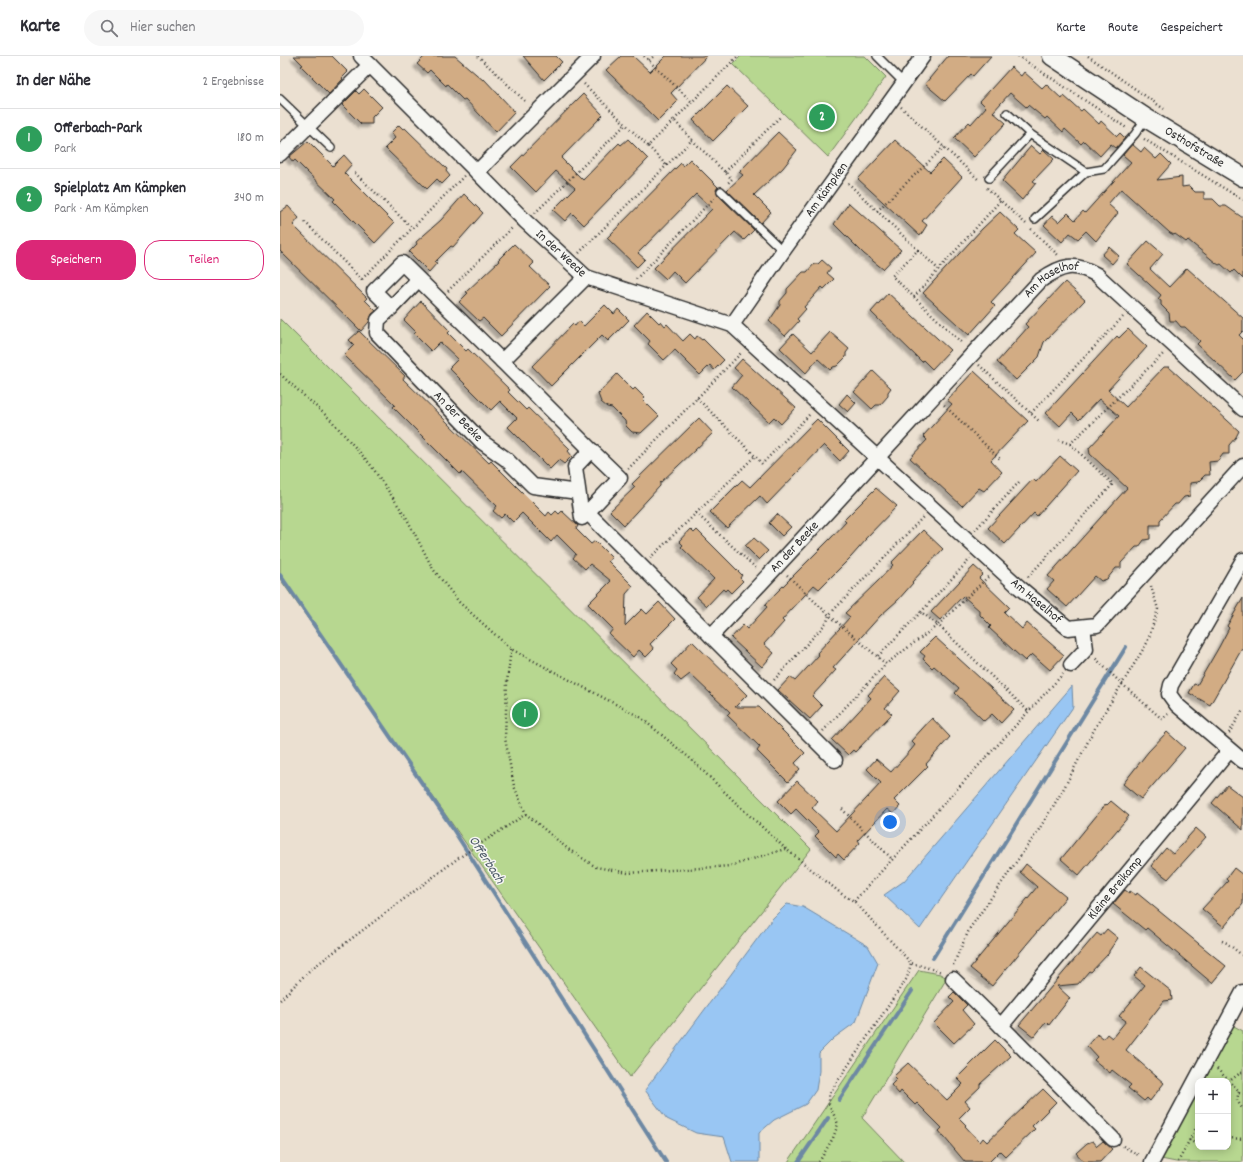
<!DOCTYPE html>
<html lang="de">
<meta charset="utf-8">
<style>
body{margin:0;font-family:Dekko,sans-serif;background:#f7f7f7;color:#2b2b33}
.controls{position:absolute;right:12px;bottom:12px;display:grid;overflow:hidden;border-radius:8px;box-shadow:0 2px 10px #0003}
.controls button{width:36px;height:36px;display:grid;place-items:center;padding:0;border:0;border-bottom:1px solid #e1e1e2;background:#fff;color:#2b2b33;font:20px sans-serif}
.you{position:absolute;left:610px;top:766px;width:14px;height:14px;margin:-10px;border:3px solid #fff;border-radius:50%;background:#1a73e8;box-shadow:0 0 0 6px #1a73e833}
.badge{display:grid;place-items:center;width:26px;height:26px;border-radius:50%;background:#db2777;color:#fff;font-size:13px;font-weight:700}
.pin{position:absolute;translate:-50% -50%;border:2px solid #fff;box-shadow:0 1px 4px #0006}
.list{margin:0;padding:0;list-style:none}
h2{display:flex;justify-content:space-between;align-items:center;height:52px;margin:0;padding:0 16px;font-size:17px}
h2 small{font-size:13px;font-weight:400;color:#7c7c81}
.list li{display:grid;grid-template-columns:26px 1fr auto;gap:12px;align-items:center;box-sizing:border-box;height:60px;padding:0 16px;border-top:1px solid #e1e1e2}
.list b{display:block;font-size:15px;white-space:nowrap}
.list p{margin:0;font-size:13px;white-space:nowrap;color:#7c7c81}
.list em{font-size:13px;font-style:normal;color:#7c7c81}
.actions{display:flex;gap:8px;padding:12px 16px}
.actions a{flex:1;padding:9px 0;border:1px solid #db2777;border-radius:16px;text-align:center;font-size:14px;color:#db2777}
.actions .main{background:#db2777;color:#fff}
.icon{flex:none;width:22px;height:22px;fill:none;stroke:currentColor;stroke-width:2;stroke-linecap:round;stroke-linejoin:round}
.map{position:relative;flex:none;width:963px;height:1106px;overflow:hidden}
header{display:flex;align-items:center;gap:24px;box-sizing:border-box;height:56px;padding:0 20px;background:#fff;border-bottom:1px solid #e1e1e2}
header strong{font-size:19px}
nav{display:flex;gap:22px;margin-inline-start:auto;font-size:14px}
.search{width:280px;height:36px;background:#f7f7f7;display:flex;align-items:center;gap:10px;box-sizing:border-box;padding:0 14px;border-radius:22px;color:#7c7c81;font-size:15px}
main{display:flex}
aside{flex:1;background:#fff}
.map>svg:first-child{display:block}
.green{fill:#b7d790;stroke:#71815e}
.water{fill:#99c6f3;stroke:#6d88a3}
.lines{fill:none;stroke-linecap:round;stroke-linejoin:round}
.stream{stroke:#6d88a3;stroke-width:4}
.building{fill:#d2ac84;stroke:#2b2b2b;filter:url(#shadow)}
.service-casing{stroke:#2b2b2b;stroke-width:10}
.minor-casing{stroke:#2b2b2b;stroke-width:17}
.tertiary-casing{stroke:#2b2b2b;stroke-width:21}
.path{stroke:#2b2b2b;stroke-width:2.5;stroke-dasharray:1 3;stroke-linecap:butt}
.service{stroke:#f6f6f2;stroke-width:7}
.minor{stroke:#f6f6f2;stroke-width:14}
.tertiary{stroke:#f6f6f2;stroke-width:18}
.labels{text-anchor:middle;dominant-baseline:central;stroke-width:3;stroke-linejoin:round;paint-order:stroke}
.street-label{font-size:13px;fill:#2b2b2b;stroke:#f6f6f2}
.water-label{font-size:14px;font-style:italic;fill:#4c5a67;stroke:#f6f6f2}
</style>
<header>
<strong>Karte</strong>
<div class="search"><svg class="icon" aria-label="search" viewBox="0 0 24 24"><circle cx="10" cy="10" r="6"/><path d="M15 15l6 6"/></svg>Hier suchen</div>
<nav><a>Karte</a><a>Route</a><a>Gespeichert</a></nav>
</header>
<main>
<aside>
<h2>In der Nähe<small>2 Ergebnisse</small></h2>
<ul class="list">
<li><span class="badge" style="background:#2e9e5b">1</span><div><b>Offerbach-Park</b><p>Park</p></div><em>180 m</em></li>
<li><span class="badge" style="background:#2e9e5b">2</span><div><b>Spielplatz Am Kämpken</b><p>Park · Am Kämpken</p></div><em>340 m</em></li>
</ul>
<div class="actions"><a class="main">Speichern</a><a>Teilen</a></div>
</aside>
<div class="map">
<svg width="963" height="1106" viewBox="0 0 963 1106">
<defs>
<filter id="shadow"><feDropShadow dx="-3.5" dy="3.5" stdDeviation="1" flood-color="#0004"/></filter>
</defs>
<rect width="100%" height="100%" fill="#ebe0d1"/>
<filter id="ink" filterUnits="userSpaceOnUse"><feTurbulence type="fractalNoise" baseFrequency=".025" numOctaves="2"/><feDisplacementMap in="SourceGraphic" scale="8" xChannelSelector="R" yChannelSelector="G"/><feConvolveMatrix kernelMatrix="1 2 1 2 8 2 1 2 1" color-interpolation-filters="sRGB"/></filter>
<g filter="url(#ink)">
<path class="green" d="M461 0H585L606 21 548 101 453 8Z
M0 263 531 793 350 1021 0 523Z
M639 914 660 918 667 922 582 1062 624 1106H508Z
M952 969 963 975V1106H896L881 1103 918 1033V1091H948V1025H922Z"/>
<path class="water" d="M792 630 793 651 640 873 604 839 624 825Z
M507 848 523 851 588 890 598 907 576 966 554 982 539 997V1015L536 1034 526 1048 494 1064 479 1077V1106H452L444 1081 416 1077 387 1063 365 1034 492 863Z"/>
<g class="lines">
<path class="stream" d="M0 519 169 767 386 1106
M653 902 846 591
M559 1044 632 935
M518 1106 548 1062"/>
</g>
<path class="building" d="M14 0H52L68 16 62 22 63 23 49 38 21 10 23 9Z
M145 0H175L203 24 204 23 235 56 216 76 185 43 183 44 167 28 166 30 150 14 147 17 137 8Z
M243 0H276L282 6 264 24Z
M341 0H353L370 16 386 0H427L391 37 398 45 378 65 326 14Z
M668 0H711L693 20 691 18 665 45 645 28Z
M731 11 741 20 744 16 762 32 766 28 782 43 784 40 801 55 803 53 819 68 821 65 837 80 840 77 845 82 836 92 831 88 820 100 804 85 801 88 785 73 783 76 767 61 765 63 748 49 746 51 730 37 713 56 726 67 694 101 674 82 689 66 691 68 706 51 700 45Z
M447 30 468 50 433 85 413 64Z
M84 33 102 51 92 61V68H81L62 49 76 35 79 38Z
M303 38 323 59 281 102 303 124 339 87 341 89 348 83 368 103 304 169 292 157 285 165 273 154 295 132 276 115 256 136 231 111Z
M119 69 123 73 125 72 167 113 166 115 170 120 162 128 157 123 147 133 105 92 115 82 111 77Z
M498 76 517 94 503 112 474 139 491 156 481 167 447 134 463 119 459 116Z
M615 84 650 116 663 103 682 121 642 165 647 169 640 180 578 123Z
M28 85 53 110 64 99 72 108 64 117 114 167 95 187 53 145 55 143 27 116 15 104 13 106 9 101Z
M852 88 861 96 864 92 876 103 881 98 891 108 877 124 902 121V131L909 130 915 136H924V143H933L940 150H946L963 162V223L954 214 951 217 941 208 939 209 936 207 908 184 906 186 895 178 894 179 890 177 841 133 828 148 838 157 816 185 806 175 798 183 790 177 782 186 764 169 772 160 779 166 788 157 795 164 803 155 805 157 851 106 843 99Z
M751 90 760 98 764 94 774 103 753 125 756 127 742 144 722 125Z
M410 103 438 131 436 134 438 139 474 174 464 184 455 176 405 227 393 215 386 223 374 212 432 153 416 138 358 197 365 203 357 211 327 182 401 107 403 110Z
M184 138 203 157 173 191 171 190 155 206 157 207 149 216 129 196 137 188 136 186 161 164Z
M569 147 621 194 603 213 584 198 554 168Z
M8 150 19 162 13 169 87 242 85 244 96 255 92 258 89 266 81 275 0 195V156Z
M720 156 739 174 735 178 756 197 711 246 715 250 689 279 643 237 702 173Z
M868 185 883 198 870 213 889 231 907 212 963 262V275L959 279 963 283V316L955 324 917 288 920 285 905 271H901L896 265H890L889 257 881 249V245L878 243 881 239 847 208Z
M234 188 254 207 250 211 270 230 221 280 203 262 199 265 179 246 188 237 186 236 219 205 218 204Z
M829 191 839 200 832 208 822 199Z
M542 204 551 212 547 217 554 223 544 233 542 231 524 251 526 253 517 263 519 265 505 280 489 265 500 249V245L507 237V233L523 216H527L534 208H538Z
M785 226 805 244 764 286 759 301 736 324 717 306 748 271 745 268Z
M608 237 670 294 652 313 643 304 642 306 591 256Z
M141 245 170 275 168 277 186 295 188 293 230 334 228 336 246 354 248 352 290 393 288 395 292 400 284 408 279 404 270 413 228 371 237 362 220 345 211 354 169 312 178 303 160 286 151 295 134 278 136 276 124 264Z
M325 249 334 258 338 253 349 264 328 285 322 279 271 330 252 310 293 268 295 270 299 265 304 270Z
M367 255 379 267 381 265 385 270 387 268 403 285 410 278 415 283 417 280 422 284 423 283 444 304 434 314 430 309 420 319 395 294 384 304 368 288 370 285 354 269Z
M848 273 867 291 828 334 846 351 884 311H889L959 375 956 381 949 389V398H943L938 405 929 406 930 419H925L918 426 910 427V440L904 441 898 448H895L880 464V469H870V483L864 484 859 491H856L841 507V512H836L827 523 821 525 815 520 787 551 767 533 774 525 768 520 847 432 810 398 809 392 839 360 819 343 799 364 792 357 780 370 766 357 837 280 839 282Z
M79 275 125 320 123 323 209 407 211 405 266 460 269 456 272 459 276 455 279 458 282 455 298 470 296 473 311 488 315 485 332 502 328 505 353 530 346 538 345 570 362 553 367 558 379 546 395 563 370 588 374 593 366 601 359 594 353 601 329 578 333 573 308 548 331 525 310 508 305 513 293 502 296 498 277 479 271 486 242 457 233 466 225 458 221 462 213 455 217 450 182 416 180 418 113 351 115 349 64 299 74 289 69 284Z
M550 276 569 293 566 297V301L557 310 553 311 550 314 538 303 526 317 500 292 513 278 532 296Z
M462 303 516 352 501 368 494 361 489 366 452 331 462 319 454 312Z
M593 315 611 332 608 336V340L600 349H596L592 353 574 336Z
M694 315 748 365 711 404 722 416 704 435 699 432 682 450 630 402 647 384 643 380 672 348 667 344Z
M337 318 353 334 355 332 365 342 363 344 379 360 361 377 352 376 346 370 345 365 332 352 327 351 321 346 318 338Z
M567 338 576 347 568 356 559 348Z
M419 362 433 377 380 427V430L344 469 330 455 355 431 352 428Z
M537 363 569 395 560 405 544 389 487 448 480 440 447 472 430 456 462 424 470 431Z
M780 400 797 415 757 460 754 457 725 488 708 472 753 423 756 426Z
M596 432 617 450 585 483 586 484 571 501 539 533 534 529 502 564 504 566 484 588 494 597 482 611 451 582 463 569 467 573 487 551 485 549 495 538 551 482 566 466 564 464Z
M497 458 511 471 502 480 489 467Z
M410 473 414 477 417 474 462 519 460 522 463 525 451 537 447 533 445 535 443 533 427 550 417 541 434 523 401 491 403 489 399 485Z
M643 474 663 493 632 526 633 527 618 544 601 559 553 612 556 614 532 640 542 650 530 663 498 634 510 621 515 625 539 599 537 597 570 561 565 557 598 525 613 509 611 507Z
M474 482 488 495 479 504 465 490Z
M694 510 703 518 699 522 729 551 724 556 742 573 747 567 784 599 770 614 752 598 745 605 709 572 711 570 700 559V555L683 540 660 564 651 556Z
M963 542V591L930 649 909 637 914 628 917 629 939 591 949 572 947 570Z
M655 581 734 653 721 667 712 658 704 665 675 637 679 632 654 610 652 612 643 603 645 600 640 596Z
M412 585 467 639 455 651H479L525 697 515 707 520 713 508 726 477 695 480 691 447 659 450 656 432 639 410 618 401 625 394 618 397 614 391 608Z
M604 621 620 635 605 652 612 658 575 696 573 694 568 699 552 684 591 642 588 639Z
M652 662 670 681 646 708 648 710 614 744 620 750 613 758 607 753 578 784 580 787 564 804 558 798 556 801 535 780 539 776 516 753 511 758 498 745 517 725 538 745 532 752 556 775 601 727 587 713 596 703 611 716 631 694 635 689 631 685Z
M887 676 905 692 861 743 843 728 868 696Z
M947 729 963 741V774L932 747Z
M831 745 849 760 799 819 781 803 826 748 827 749Z
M916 772 926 781 888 823 871 810 886 792 893 798Z
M746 808 786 841 712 930 690 912 757 831 740 816Z
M954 812 963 819V848L944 871 922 853 948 825 946 823Z
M845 834 849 837 850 835 856 839 857 837 946 910 932 927 867 872 865 874 833 848Z
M827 873 838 882 829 895V897L811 916 809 915 798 928 777 930 790 942 769 969 766 966 754 981 739 969 817 877 821 880Z
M861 911 891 935 892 944 884 945 846 994 884 1027 870 1045 867 1042 864 1045 848 1032 851 1029 832 1014 830 1017 814 1004 817 1001 807 990 817 978 823 983 827 978 832 982 846 965 839 960 865 929 854 920Z
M674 936 687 949 682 954 694 968 674 987 654 967 674 946 669 941Z
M715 984 731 1000 700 1028V1031L685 1045 690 1051 679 1062 686 1069 685 1070 700 1086 703 1082 707 1086 763 1033 776 1046 752 1070 755 1073 726 1101 720 1095 709 1106H685L659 1075 662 1072 637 1047 635 1049 621 1035 619 1038 611 1029 617 1023 614 1020 628 1007 667 1044 683 1028 677 1022Z
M813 1085 817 1090 823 1085 832 1093 820 1106H804L796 1097 807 1087Z"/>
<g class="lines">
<defs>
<path id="service" d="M597 0 624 27
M0 43 51 92
M727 57 750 78
M709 122 750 78 806 116
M441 135 503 195
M755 163 806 116 824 113 855 78 866 62"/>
<g id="minor">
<path d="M81 0 197 116"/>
<path id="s1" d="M313 0 197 116 246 166 306 221 452 269 739 531 788 572 817 569 963 410"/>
<path d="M0 98 90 9"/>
<path d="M306 221 222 305 311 394"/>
<path d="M138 224 111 252 94 235 122 207 222 305"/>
<path id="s2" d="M111 252 98 264 97 277 202 386 226 403 253 430 298 436"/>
<path id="s3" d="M452 269 503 195 643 0"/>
<path d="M311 394 340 422 302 462 295 411Z"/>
<path d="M307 456 555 704"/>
<path d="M963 504 891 629 889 638 897 649 963 705"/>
<path id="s4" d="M431 580C543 463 651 342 761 224 782 209 794 206 817 219L963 353"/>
<path d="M791 609 806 593 803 571"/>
<path d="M673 923 721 970"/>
<path id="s5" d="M833 1083 721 970 949 695"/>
<path d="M872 1106 963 936"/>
</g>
<g id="tertiary">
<path id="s6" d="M772 0 866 62 963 121"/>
</g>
</defs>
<use href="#service" class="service-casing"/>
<use href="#minor" class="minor-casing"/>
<use href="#tertiary" class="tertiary-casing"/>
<path class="path" d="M198 0 247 47
M364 0 412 46
M738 0 848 73
M808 0 884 53
M369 4 374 0
M304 28 368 90
M621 51 699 124
M394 64 458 0
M864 83 963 144
M412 84 452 123 447 128
M445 116 500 61
M75 117 132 172
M568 127 638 194 612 220 683 288
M707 132 746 168
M597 155 664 91
M255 157 345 69
M25 166 82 224
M751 173 779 200
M638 194 658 213
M299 197 412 84 394 64 368 90 386 109
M82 223 184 120
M356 223 434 142
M168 235 233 171
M634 241 721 144
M699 309 759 365
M0 318 50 363 90 408 126 461 153 513 179 546 231 593 360 661 412 704 456 747 506 793 563 839 574 845 631 907 662 916
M417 342 475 400
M664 349 721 404
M751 357 843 261
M790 388 883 298
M348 413 462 296
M416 457 476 512
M695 474 741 424
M370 502 475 400 482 408 530 358
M507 519 549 559 606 608 658 569 641 556 597 601
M708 521 658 569 748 655
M748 521 833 428 790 388 779 384
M871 530 878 553 867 587 842 628 882 663 888 658
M641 556 690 503
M231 593 227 626 225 682 234 730 246 758 288 793 316 811 348 817 450 810 505 793
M494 624 547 566 549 559 644 460
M543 675 606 608
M949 677 963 654
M562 753 613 804
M574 845 783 618
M942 885 947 887 963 900
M673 909 690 872 758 775 783 734 816 670 842 628 814 601
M0 944 30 914 177 803 246 758
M937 1013 959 1035 957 1044 963 1054
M948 1026 963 1015
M959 1037 963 1038
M948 1082 963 1083
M909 1084 918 1089
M843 1090 860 1100
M539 1106 553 1082 558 1068 549 1048V1038L627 922 631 907
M898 1106 918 1068"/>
<use href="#service" class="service"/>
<use href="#minor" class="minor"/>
<use href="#tertiary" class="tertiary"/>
</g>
</g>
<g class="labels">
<g class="street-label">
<text stroke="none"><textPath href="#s6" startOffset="169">Osthofstraße</textPath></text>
<text stroke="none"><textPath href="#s3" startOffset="165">Am Kämpken</textPath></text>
<text stroke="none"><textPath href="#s1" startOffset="281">In der Weede</textPath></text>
<text stroke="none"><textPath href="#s4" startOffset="495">Am Haselhof</textPath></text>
<text stroke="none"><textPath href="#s2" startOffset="147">An der Beeke</textPath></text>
<text stroke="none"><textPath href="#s4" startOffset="122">An der Beeke</textPath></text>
<text stroke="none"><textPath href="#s1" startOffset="880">Am Haselhof</textPath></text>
<text stroke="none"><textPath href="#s5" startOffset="338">Kleine Breikamp</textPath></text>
</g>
<g class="water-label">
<text transform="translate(206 804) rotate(57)">Offerbach</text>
</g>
</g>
</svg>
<div class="controls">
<button>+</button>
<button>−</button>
</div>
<div class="you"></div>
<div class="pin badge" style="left:245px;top:658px;background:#2e9e5b">1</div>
<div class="pin badge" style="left:542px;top:61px;background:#2e9e5b">2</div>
</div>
</main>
